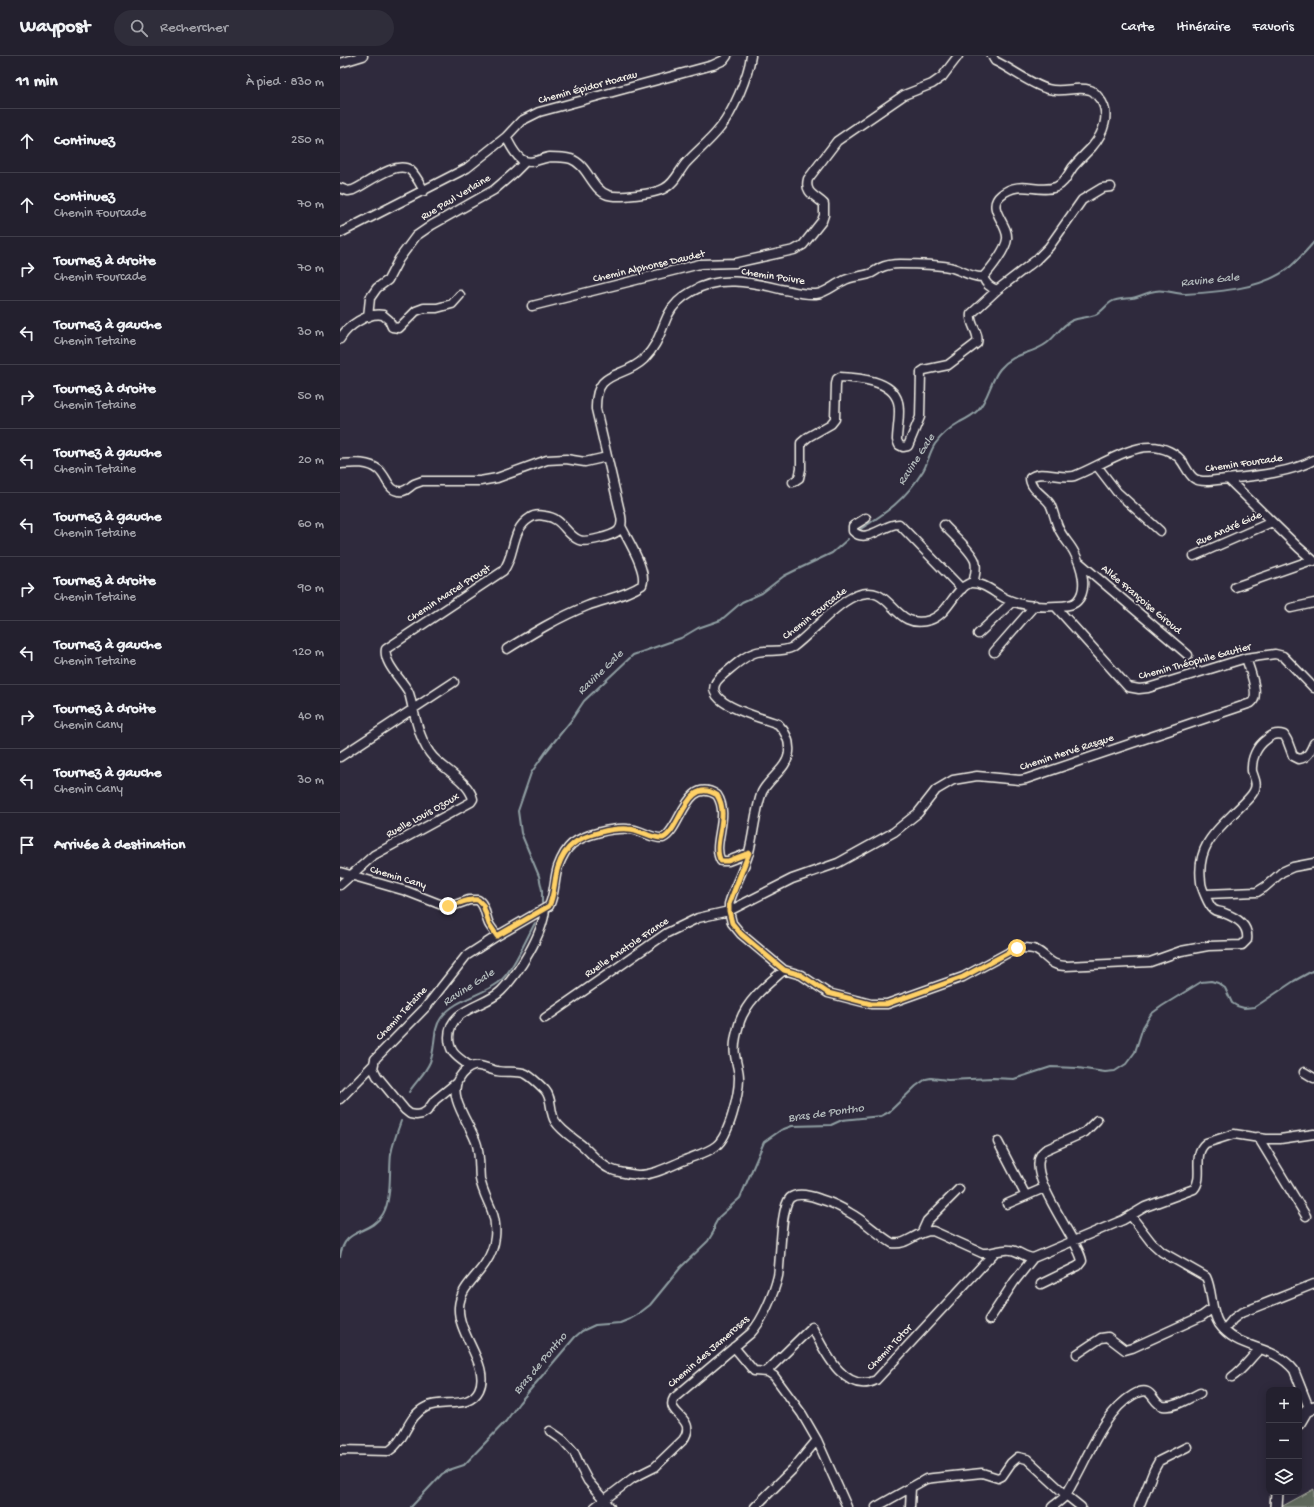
<!DOCTYPE html>
<html lang="fr">
<meta charset="utf-8">
<style>
body{margin:0;font-family:"Gochi Hand",sans-serif;background:#2f2d3a;color:#f1f3f6}
.controls{position:absolute;right:12px;bottom:12px;display:grid;overflow:hidden;border-radius:8px;box-shadow:0 2px 10px #0003}
.controls button{width:36px;height:36px;display:grid;place-items:center;padding:0;border:0;border-bottom:1px solid #403e4a;background:#23202e;color:#f1f3f6;font:20px sans-serif}
.stop{position:absolute;width:12px;height:12px;margin:-9px;border:3px solid #ffd166;border-radius:50%;background:#fff}
.stop.end{background:#ffd166;border-color:#fff;box-shadow:0 1px 4px #0008}
.list{margin:0;padding:0;list-style:none}
h2{display:flex;justify-content:space-between;align-items:center;height:52px;margin:0;padding:0 16px;font-size:17px}
h2 small{font-size:13px;font-weight:400;color:#a3a3aa}
.list li{display:grid;grid-template-columns:26px 1fr auto;gap:12px;align-items:center;box-sizing:border-box;height:64px;padding:0 16px;border-top:1px solid #403e4a}
.list b{display:block;font-size:15px;white-space:nowrap}
.list p{margin:0;font-size:13px;white-space:nowrap;color:#a3a3aa}
.list em{font-size:13px;font-style:normal;color:#a3a3aa}
.icon{flex:none;width:22px;height:22px;fill:none;stroke:currentColor;stroke-width:2;stroke-linecap:round;stroke-linejoin:round}
.map{position:relative;flex:none;width:974px;height:1451px;overflow:hidden}
header{display:flex;align-items:center;gap:24px;box-sizing:border-box;height:56px;padding:0 20px;background:#23202e;border-bottom:1px solid #403e4a}
header strong{font-size:19px}
nav{display:flex;gap:22px;margin-inline-start:auto;font-size:14px}
.search{width:280px;height:36px;background:#2f2d3a;display:flex;align-items:center;gap:10px;box-sizing:border-box;padding:0 14px;border-radius:22px;color:#a3a3aa;font-size:15px}
main{display:flex}
aside{flex:1;background:#23202e}
.map>svg:first-child{display:block}
.green{fill:#5f685c;stroke:#aaaca2}
.lines{fill:none;stroke-linecap:round;stroke-linejoin:round}
.stream{stroke:#8f9ea2;stroke-width:2}
.street-casing{stroke:#f4f1e8;stroke-width:11}
.secondary-casing{stroke:#f4f1e8;stroke-width:14}
.street{stroke:#2f2a3d;stroke-width:8}
.secondary{stroke:#2f2a3d;stroke-width:11}
.route{stroke:#ffd166;stroke-width:5}
.labels{text-anchor:middle;dominant-baseline:central;stroke-width:3.5;stroke-linejoin:round;paint-order:stroke}
.street-label{font-size:11px;fill:#f4f1e8;stroke:#2f2a3d}
.water-label{font-size:12px;font-style:italic;fill:#b1b9ba;stroke:#2f2a3d}
</style>
<header>
<strong>Waypost</strong>
<div class="search"><svg class="icon" aria-label="search" viewBox="0 0 24 24"><circle cx="10" cy="10" r="6"/><path d="M15 15l6 6"/></svg>Rechercher</div>
<nav><a>Carte</a><a>Itinéraire</a><a>Favoris</a></nav>
</header>
<main>
<aside>
<h2>11 min<small>À pied · 830 m</small></h2>
<ul class="list">
<li><svg class="icon" aria-label="ahead" viewBox="0 0 24 24"><path d="M12 20V5M6 11l6-6 6 6"/></svg><div><b>Continuez</b></div><em>250 m</em></li>
<li><svg class="icon" aria-label="ahead" viewBox="0 0 24 24"><path d="M12 20V5M6 11l6-6 6 6"/></svg><div><b>Continuez</b><p>Chemin Fourcade</p></div><em>70 m</em></li>
<li><svg class="icon" aria-label="right" viewBox="0 0 24 24"><path d="M7 20v-9h11M14 6l5 5-5 5"/></svg><div><b>Tournez à droite</b><p>Chemin Fourcade</p></div><em>70 m</em></li>
<li><svg class="icon" aria-label="left" viewBox="0 0 24 24"><path d="M17 20v-9H6M10 6l-5 5 5 5"/></svg><div><b>Tournez à gauche</b><p>Chemin Tetaine</p></div><em>30 m</em></li>
<li><svg class="icon" aria-label="right" viewBox="0 0 24 24"><path d="M7 20v-9h11M14 6l5 5-5 5"/></svg><div><b>Tournez à droite</b><p>Chemin Tetaine</p></div><em>50 m</em></li>
<li><svg class="icon" aria-label="left" viewBox="0 0 24 24"><path d="M17 20v-9H6M10 6l-5 5 5 5"/></svg><div><b>Tournez à gauche</b><p>Chemin Tetaine</p></div><em>20 m</em></li>
<li><svg class="icon" aria-label="left" viewBox="0 0 24 24"><path d="M17 20v-9H6M10 6l-5 5 5 5"/></svg><div><b>Tournez à gauche</b><p>Chemin Tetaine</p></div><em>60 m</em></li>
<li><svg class="icon" aria-label="right" viewBox="0 0 24 24"><path d="M7 20v-9h11M14 6l5 5-5 5"/></svg><div><b>Tournez à droite</b><p>Chemin Tetaine</p></div><em>90 m</em></li>
<li><svg class="icon" aria-label="left" viewBox="0 0 24 24"><path d="M17 20v-9H6M10 6l-5 5 5 5"/></svg><div><b>Tournez à gauche</b><p>Chemin Tetaine</p></div><em>120 m</em></li>
<li><svg class="icon" aria-label="right" viewBox="0 0 24 24"><path d="M7 20v-9h11M14 6l5 5-5 5"/></svg><div><b>Tournez à droite</b><p>Chemin Cany</p></div><em>40 m</em></li>
<li><svg class="icon" aria-label="left" viewBox="0 0 24 24"><path d="M17 20v-9H6M10 6l-5 5 5 5"/></svg><div><b>Tournez à gauche</b><p>Chemin Cany</p></div><em>30 m</em></li>
<li><svg class="icon" aria-label="arrive" viewBox="0 0 24 24"><path d="M6 21V4h12l-3 4 3 4H6"/></svg><div><b>Arrivée à destination</b></div></li>
</ul>
</aside>
<div class="map">
<svg width="974" height="1451" viewBox="0 0 974 1451">
<rect width="100%" height="100%" fill="#2f2a3d"/>
<filter id="ink" filterUnits="userSpaceOnUse"><feTurbulence type="fractalNoise" baseFrequency=".025" numOctaves="2"/><feDisplacementMap in="SourceGraphic" scale="8" xChannelSelector="R" yChannelSelector="G"/><feConvolveMatrix kernelMatrix="1 2 1 2 8 2 1 2 1" color-interpolation-filters="sRGB"/></filter>
<g filter="url(#ink)">
<path class="green" d="M974 1433V1451H941Z"/>
<g class="lines">
<path class="stream" d="M519 474C546 457 565 444 583 415 588 407 589 397 595 388 601 380 611 371 620 366 626 363 632 360 637 355 649 343 650 325 660 313 674 296 691 299 707 287 716 280 721 270 731 265 739 261 747 262 755 259 762 256 765 250 771 246 778 242 785 243 792 242 800 241 807 236 815 235 825 233 835 238 845 238 878 236 925 233 951 210 959 203 967 194 974 186
M202 847V834L199 820 181 777 178 755 191 717 205 697 230 666 244 645 293 599 341 582 358 572 381 564 402 546 422 537 444 520 456 514 492 497 508 483
M69 1036C76 1025 85 1018 90 1006 96 992 92 974 101 962 115 943 140 940 158 927 172 917 186 883 195 867
M0 1201C4 1170 30 1180 43 1158 52 1143 49 1115 51 1098 53 1087 57 1076 61 1065
M71 1451 102 1418 109 1414 124 1409 166 1365 179 1347 235 1281 242 1275 255 1269 280 1267 290 1263 297 1259 310 1249 341 1211 368 1185 374 1175V1170L379 1161 400 1142 424 1086 441 1074 452 1070 491 1069 502 1064 541 1060 549 1056 576 1030 586 1023 591 1022 608 1024 653 1022 674 1023 711 1011 738 1012 765 1016 775 1015 786 1008 795 996 803 971 811 958 822 950 861 926 871 925 878 927 885 932 892 947 897 950 904 952 915 951 954 925 974 914"/>
<defs>
<path id="street" d="M0 7 23 0
M166 81C170 88 174 98 181 103 190 110 201 102 210 101 217 101 224 101 231 103 248 109 251 133 268 139 278 142 316 138 325 132 335 127 339 115 346 107 357 95 370 85 380 72 393 56 408 21 411 0
M0 132 8 135 13 134C27 128 55 104 70 114 76 119 80 128 84 135
M0 177 127 112 166 81 181 65 199 56 373 9 384 4 387 0
M643 221C646 228 649 231 657 234
M192 250 360 208 395 207 454 194 463 189 482 165 484 159V148C476 140 464 137 468 123L497 85 564 39 592 28 602 21 618 0
M28 261 30 242 37 232 48 224 59 203 76 180 92 169 154 134 175 116 185 106
M0 283C7 270 28 256 43 259L49 264 52 271 59 272 76 255 84 252H97L112 248 120 239
M974 404C947 419 900 421 869 425 852 426 851 420 843 407 837 397 823 391 811 391 788 390 756 412 734 420 720 423 699 413 690 422 690 433 704 439 710 448 714 456 715 465 719 473 723 482 730 488 734 496 741 509 749 533 737 545 732 550 723 550 717 550 702 551 683 550 669 544 656 539 645 526 630 527 613 534 609 558 590 564 551 576 553 524 515 540 494 549 472 577 453 591 442 597 430 593 417 596 405 599 394 610 384 618 348 645 421 661 438 668 445 675 450 685 449 696 448 712 429 722 422 736 415 755 414 777 409 796 404 814 394 830 389 848V855L392 867 401 878 444 914 461 919 488 937 531 948H547L623 921 677 892C683 892 690 891 696 894 708 900 709 910 726 910L810 906 841 895 868 890 902 889 907 884C909 869 897 862 884 857 880 855 876 856 873 853 869 850 861 831 861 826 856 789 877 774 900 751 905 746 911 741 914 735 918 728 914 722 912 715 911 702 917 690 927 683 932 678 937 677 944 679L947 684 953 700 959 703C968 702 971 694 974 687
M0 408C13 407 28 405 39 414 48 422 48 437 63 435 68 434 70 430 74 428 76 427 80 426 82 425H140L157 422 207 404 226 403 245 406 267 401
M757 410 777 436 820 475
M888 423 959 492 974 505
M453 426 459 422 461 413V387L468 381 491 368 495 363 496 328 497 323 500 321C519 322 552 324 558 346 561 356 557 373 557 384L559 389 563 391 568 390 580 361 581 316 584 314 608 309 637 287C640 276 629 269 631 258L657 234 696 204 709 191 742 144 762 132 771 131
M526 462 513 470V475C526 489 545 467 559 468L622 533
M604 469C612 478 631 494 635 505 637 512 635 520 633 527
M854 500 932 466
M740 507 848 599
M895 531 972 504
M716 551 788 631 799 633 808 632 906 602 935 598 943 600 946 603 974 632
M951 552 974 547
M638 578 672 546
M167 593C193 577 219 561 247 550 265 543 286 540 302 529 308 515 287 483 281 470
M654 596 695 549
M0 701 114 626
M0 816 66 835 102 849H115L129 844H138C146 849 145 860 149 868 151 872 155 876 157 880
M0 829 34 799 131 746 133 743C129 726 104 713 93 701 82 689 77 669 73 653 71 647 71 641 68 635 61 623 43 606 46 593L163 515C176 499 170 474 190 462 194 459 200 459 205 460 223 462 225 478 239 484 246 487 272 480 278 475 282 471 282 465 281 460L256 353C255 312 282 324 304 303 318 289 320 276 328 259 333 249 342 241 351 236 377 219 412 226 440 233 451 235 464 239 476 238 486 237 494 229 503 225 511 220 521 221 529 218 533 217 536 214 540 212 546 209 553 208 560 208 576 208 593 208 609 211 620 213 631 222 643 221 651 213 666 193 667 183 669 168 645 152 661 139 680 123 698 138 716 131 725 127 728 118 733 111 739 104 746 97 752 91 763 78 772 57 759 42 756 38 754 35 750 34 737 30 722 37 708 33 690 28 672 13 655 5L652 0
M866 838 917 836 925 831 942 816 953 811 974 807
M205 962 327 877 358 862 389 855 452 823 498 807 554 776 578 757 596 734 613 724 637 720 680 724 686 723 911 647C921 640 909 612 906 602
M131 1011C118 1001 109 998 109 981 109 952 145 951 161 935 179 917 203 878 205 853
M964 1016 974 1022
M116 1027 95 1044 87 1055 82 1058 76 1059 70 1058 65 1054 37 1020 33 1012 35 1003 86 951 126 900 157 880 209 850C215 838 214 823 218 811 221 803 225 794 232 788 245 778 272 772 288 773 301 773 311 783 323 782 341 774 346 719 377 739 391 760 371 788 381 805H388L409 797
M0 1043 33 1009
M918 1081 966 1160
M658 1086 686 1140
M667 1148 704 1132
M791 1160 811 1186 822 1196 866 1221C873 1235 870 1254 879 1268 898 1295 932 1287 954 1314L969 1352
M582 1176 587 1165 619 1133
M701 1228 738 1210 742 1205C738 1181 679 1113 705 1094L745 1076 757 1064
M649 1264 674 1226 693 1202
M884 1274 893 1263 901 1257 974 1228
M394 1291 414 1315 428 1316 434 1320 462 1358 477 1384 507 1451
M737 1298 761 1282 768 1281 785 1294 792 1292 862 1260 873 1252
M426 1316 472 1271C483 1292 504 1340 536 1324L655 1196
M892 1321C904 1313 910 1302 920 1293
M210 1375 223 1384 234 1396 241 1412 248 1425 270 1451
M0 1394 49 1395C66 1384 67 1360 86 1351 103 1343 129 1354 139 1334 151 1310 117 1278 119 1251 120 1232 137 1221 146 1206 156 1191 158 1172 152 1155 148 1145 142 1134 140 1123 139 1112 140 1101 137 1089 132 1070 106 1041 119 1022 122 1017 128 1011 134 1010 141 1008 150 1014 157 1015 166 1017 178 1014 186 1018 192 1021 200 1029 205 1034 213 1043 209 1055 215 1065 222 1076 235 1083 244 1091 253 1099 259 1108 270 1113 279 1117 289 1118 298 1119 315 1119 330 1110 345 1104 354 1100 367 1097 376 1090 389 1080 399 1039 399 1022 399 1014 396 1007 395 999 393 988 397 975 400 965 408 943 427 929 444 914
M255 1451 293 1422 315 1411 343 1384C359 1362 324 1358 334 1342L411 1277C423 1264 434 1237 438 1220 441 1203 440 1152 450 1142 457 1136 472 1140 480 1143 490 1146 501 1151 510 1157 525 1165 537 1178 552 1187 568 1190 577 1174 593 1175L642 1197C652 1198 662 1192 671 1194 679 1195 684 1201 693 1202L783 1164 805 1151 854 1133C865 1120 851 1099 866 1087L894 1078 926 1083H940L974 1078
M415 1451 453 1413 477 1384
M536 1451 586 1423 593 1422 642 1417 658 1422 662 1420 671 1407 678 1401 687 1403 726 1439 741 1451
M570 1451 571 1432
M712 1451C717 1447 722 1444 726 1439 729 1434 732 1428 735 1423 750 1396 766 1354 793 1339 814 1327 811 1348 823 1350 835 1352 849 1342 860 1337
M799 1451 814 1414 819 1405 847 1391"/>
<path id="secondary" d="M959 1367 966 1355 974 1351
M936 1451 937 1436"/>
</defs>
<use href="#street" class="street-casing"/>
<use href="#secondary" class="secondary-casing"/>
<use href="#street" class="street"/>
<use href="#secondary" class="secondary"/>
</g>
</g>
<g class="lines" filter="url(#ink)">
<path class="route" d="M108 850C119 849 127 842 138 844L143 849 149 868 157 880 209 850C215 838 214 823 218 811 221 802 225 794 233 788 245 778 272 772 288 773 300 773 311 783 323 782 341 774 346 719 377 739 391 760 371 789 381 805H388L409 797 389 848V855L392 867 401 878 444 914 461 919 488 937 531 948H547L623 921 677 892"/>
</g>
<g class="labels">
<g class="street-label">
<text transform="translate(248 32) rotate(-15)">Chemin Épidor Hoarau</text>
<text transform="translate(116 142) rotate(-31)">Rue Paul Verlaine</text>
<text transform="translate(309 211) rotate(-13)">Chemin Alphonse Daudet</text>
<text transform="translate(433 221) rotate(9)">Chemin Poivre</text>
<text transform="translate(904 408) rotate(-8)">Chemin Fourcade</text>
<text transform="translate(889 473) rotate(-24)">Rue André Gide</text>
<text transform="translate(109 538) rotate(-33)">Chemin Marcel Proust</text>
<text transform="translate(801 544) rotate(40)">Allée Françoise Giroud</text>
<text transform="translate(475 558) rotate(-38)">Chemin Fourcade</text>
<text transform="translate(855 606) rotate(-15)">Chemin Théophile Gautier</text>
<text transform="translate(727 697) rotate(-18)">Chemin Hervé Rasque</text>
<text transform="translate(83 760) rotate(-29)">Ruelle Louis Ozoux</text>
<text transform="translate(58 822) rotate(17)">Chemin Cany</text>
<text transform="translate(287 892) rotate(-34)">Ruelle Anatole France</text>
<text transform="translate(62 958) rotate(-47)">Chemin Tetaine</text>
<text transform="translate(550 1292) rotate(-46)">Chemin Totor</text>
<text transform="translate(369 1296) rotate(-41)">Chemin des Jamerosas</text>
</g>
<g class="water-label">
<text transform="translate(870 225) rotate(-6)">Ravine Gale</text>
<text transform="translate(577 404) rotate(-57)">Ravine Gale</text>
<text transform="translate(261 617) rotate(-44)">Ravine Gale</text>
<text transform="translate(129 932) rotate(-33)">Ravine Gale</text>
<text transform="translate(486 1058) rotate(-8)">Bras de Pontho</text>
<text transform="translate(201 1308) rotate(-50)">Bras de Pontho</text>
</g>
</g>
</svg>
<div class="controls">
<button>+</button>
<button>−</button>
<button><svg class="icon" aria-label="layers" viewBox="0 0 24 24"><path d="M12 4l9 5-9 5-9-5zM3 14l9 5 9-5"/></svg></button>
</div>
<div class="stop" style="left:677px;top:892px"></div>
<div class="stop end" style="left:108px;top:850px"></div>
</div>
</main>
